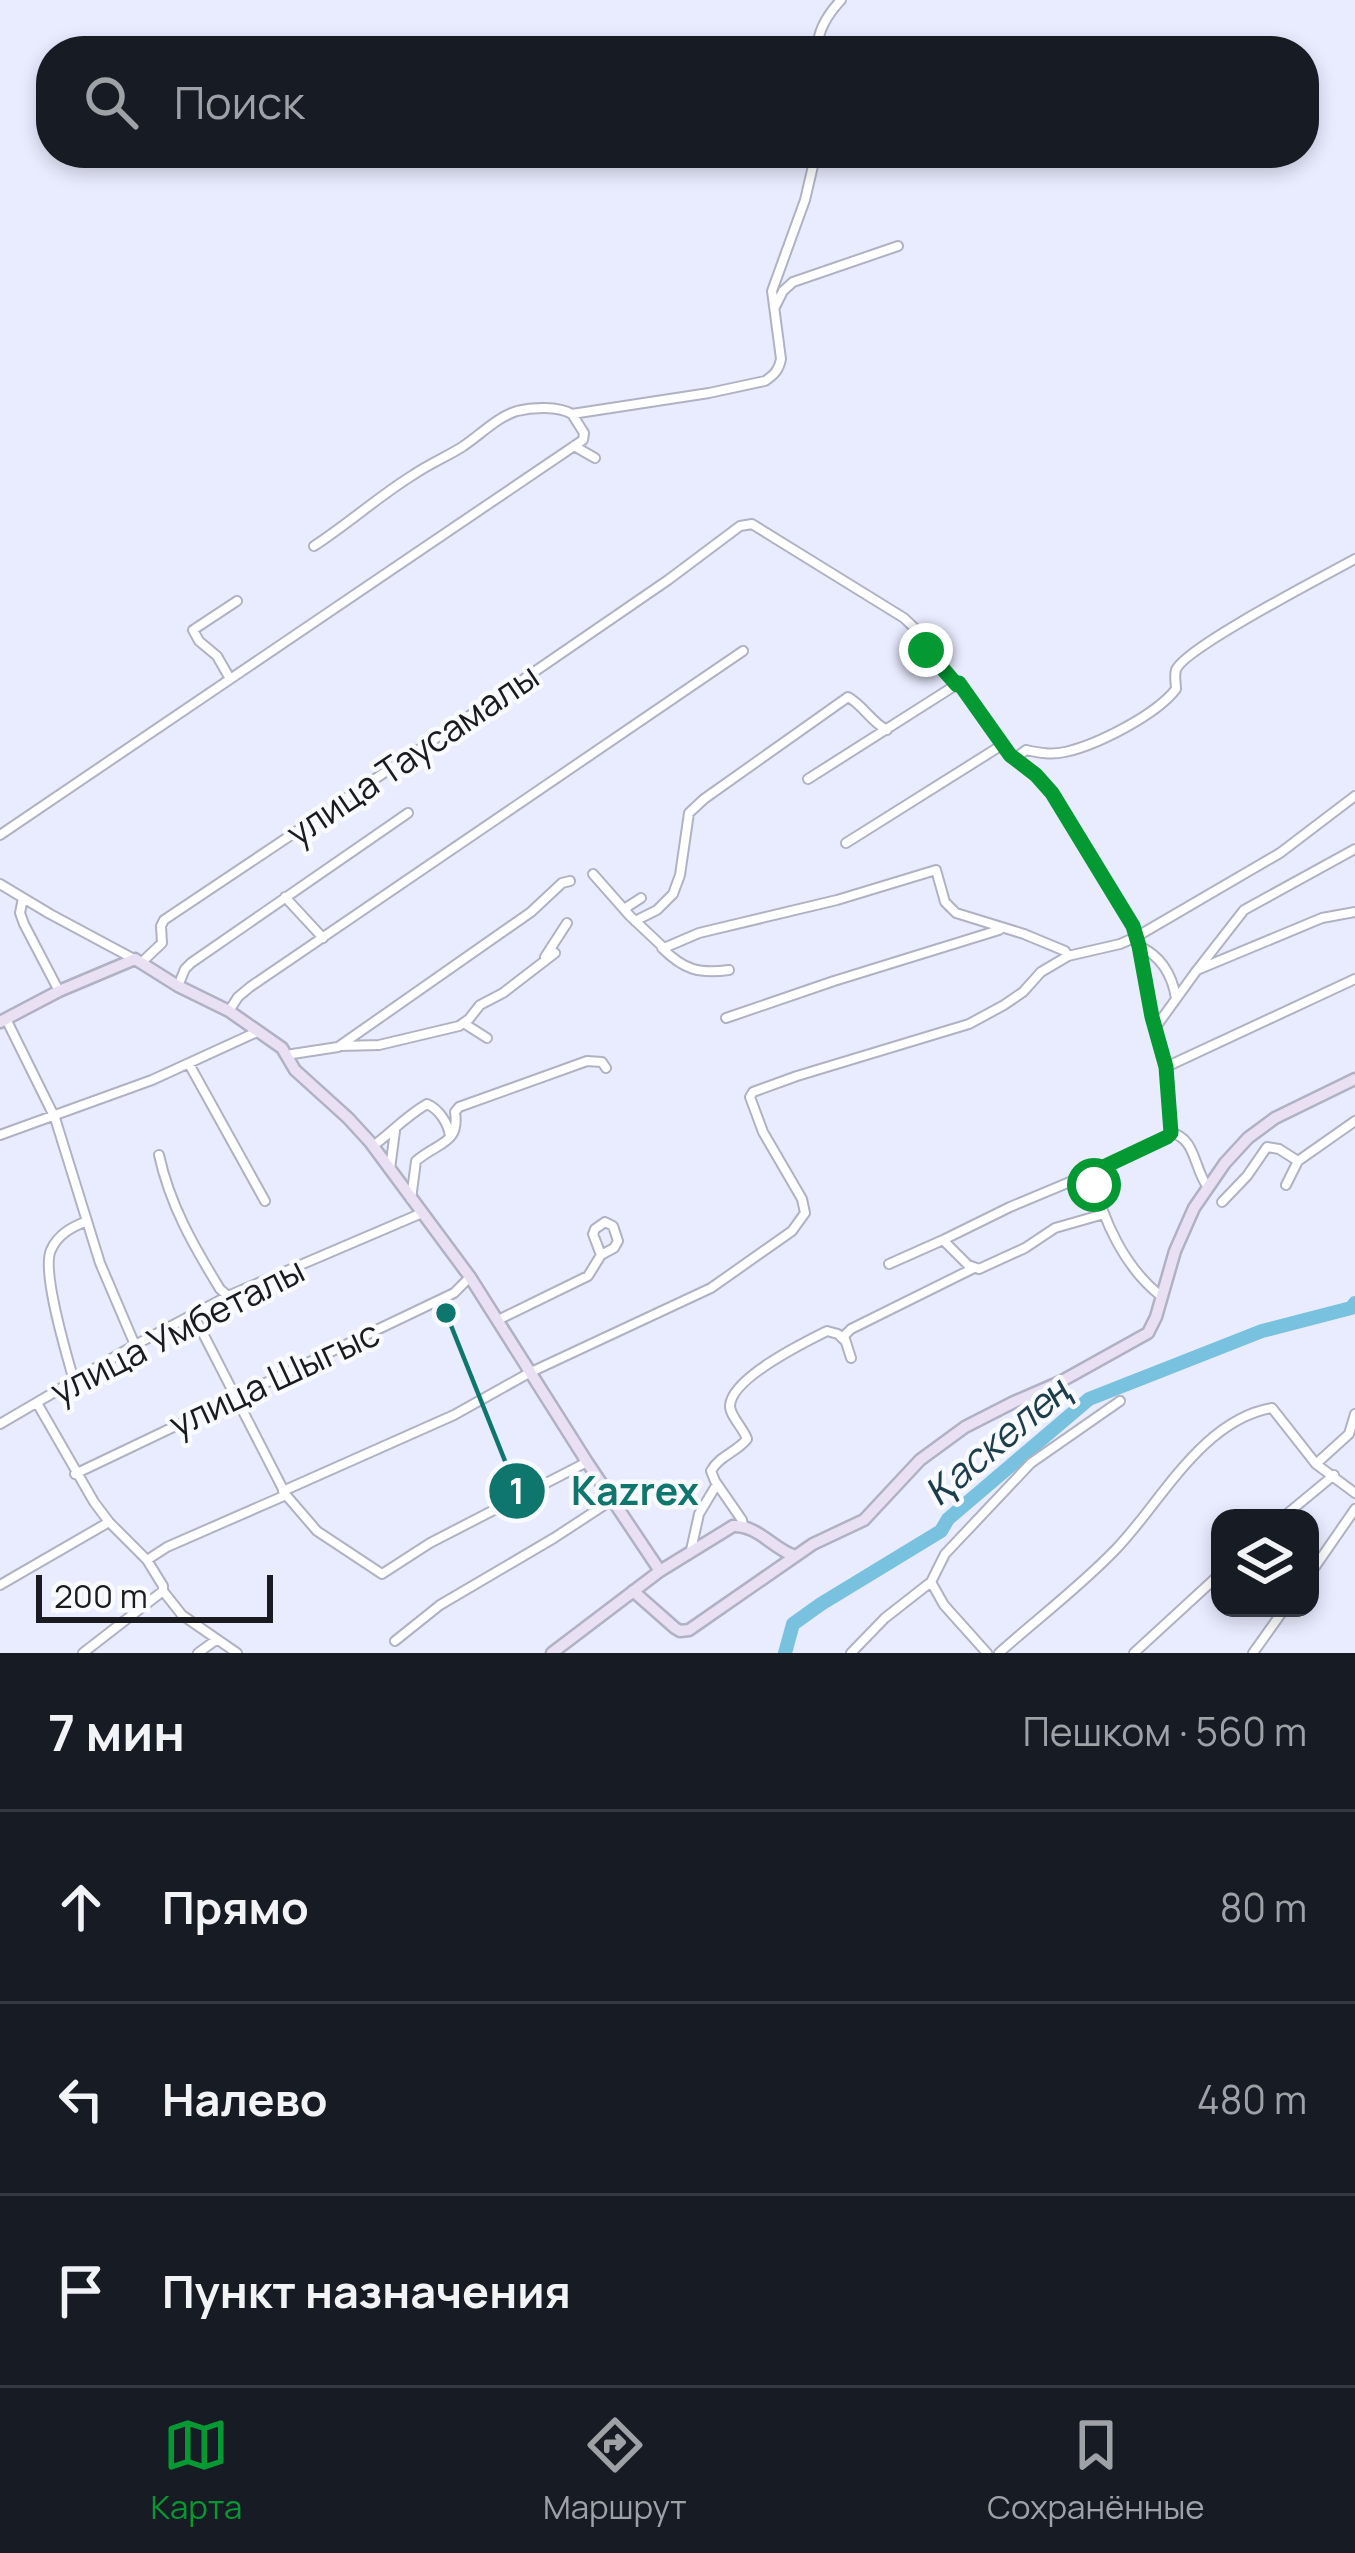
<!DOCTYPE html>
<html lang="ru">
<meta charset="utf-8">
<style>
body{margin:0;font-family:Manrope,sans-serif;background:#242831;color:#f1f3f6}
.controls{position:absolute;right:36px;bottom:36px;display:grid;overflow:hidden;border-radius:24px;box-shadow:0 6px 18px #0003}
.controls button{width:108px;height:108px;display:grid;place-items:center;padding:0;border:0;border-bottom:3px solid #363941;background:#171b24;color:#f1f3f6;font:60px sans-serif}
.scale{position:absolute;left:36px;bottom:30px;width:237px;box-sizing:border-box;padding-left:12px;border:6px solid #1a1b21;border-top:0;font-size:33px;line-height:42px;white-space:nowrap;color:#1a1b21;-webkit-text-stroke:9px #f9fafe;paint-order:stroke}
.stop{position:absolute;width:36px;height:36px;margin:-27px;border:9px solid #049932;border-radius:50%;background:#fff}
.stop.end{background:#049932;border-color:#fff;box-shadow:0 3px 12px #0008}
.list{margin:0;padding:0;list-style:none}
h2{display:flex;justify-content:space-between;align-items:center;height:156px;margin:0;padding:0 48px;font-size:51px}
h2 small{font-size:39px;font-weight:400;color:#9ea1a6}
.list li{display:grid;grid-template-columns:78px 1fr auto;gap:36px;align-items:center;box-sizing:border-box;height:192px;padding:0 48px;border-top:3px solid #363941}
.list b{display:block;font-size:45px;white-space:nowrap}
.list em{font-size:39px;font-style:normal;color:#9ea1a6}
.icon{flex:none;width:66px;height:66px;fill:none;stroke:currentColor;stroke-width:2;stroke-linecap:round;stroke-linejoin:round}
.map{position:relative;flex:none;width:1355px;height:1653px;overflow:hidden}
.search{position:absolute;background:#171b24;box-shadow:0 6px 18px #0003;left:36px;right:36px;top:36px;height:132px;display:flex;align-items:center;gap:30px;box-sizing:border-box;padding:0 42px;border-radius:48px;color:#9ea1a6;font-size:45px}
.sheet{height:732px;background:#171b24}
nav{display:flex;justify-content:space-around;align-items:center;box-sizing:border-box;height:168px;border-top:3px solid #363941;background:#171b24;font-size:33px;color:#9ea1a6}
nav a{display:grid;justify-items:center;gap:6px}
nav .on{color:#049932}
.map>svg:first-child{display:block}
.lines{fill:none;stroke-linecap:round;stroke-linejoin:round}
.river{stroke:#78c2e0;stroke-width:14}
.street-casing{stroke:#b0b2c4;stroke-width:12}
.secondary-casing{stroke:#b0b2c4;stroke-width:15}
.street{stroke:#fff;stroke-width:8}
.secondary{stroke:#eae0f4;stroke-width:10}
.route{stroke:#049932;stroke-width:15}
.labels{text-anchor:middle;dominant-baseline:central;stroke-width:9;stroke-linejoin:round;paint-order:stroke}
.street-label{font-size:36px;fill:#1a1b21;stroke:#f9fafe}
.water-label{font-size:39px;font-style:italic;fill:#1c3e4c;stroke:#f9fafe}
.leader{fill:none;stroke:#0f766e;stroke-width:4.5}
.callout-dot{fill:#0f766e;stroke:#f9fafe;stroke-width:4.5}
.mark-label{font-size:36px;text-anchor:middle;font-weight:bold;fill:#fff}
.callout-label{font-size:39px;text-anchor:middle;font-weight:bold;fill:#0f766e;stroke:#f9fafe;stroke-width:9;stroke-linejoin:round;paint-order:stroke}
</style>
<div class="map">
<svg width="1355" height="1653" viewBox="0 0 1355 1653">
<rect width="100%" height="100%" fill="#e9ecff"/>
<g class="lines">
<path class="river" d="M785 1653 793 1624 821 1604 941 1531 948 1519 1089 1399 1262 1331 1351 1308 1355 1303"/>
<defs>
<path id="street" d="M818 51C816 31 828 14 841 0
M775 307 783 291 793 282 898 246
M574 446 595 458
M314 546C348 524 379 496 413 475 429 464 446 457 462 447 479 436 497 417 517 411 533 407 558 406 572 414
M229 677 217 656 199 641 193 630 237 601
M1014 759 1026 750C1040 753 1051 755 1065 752 1097 745 1156 715 1176 689 1176 683 1174 676 1176 670 1184 648 1326 575 1355 559
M808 779 959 683 1010 755 1036 775 1052 793 1133 926 1139 946 1152 1017 1166 1067 1171 1133 1167 1137 1097 1170 1093 1177C1103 1221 1125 1268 1161 1296
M0 835 583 440 584 433 572 414 709 393 765 381C774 375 779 370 781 359L772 291 805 200 816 153
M846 843 1002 745
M0 884 50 914 134 959
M285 897 323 938
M23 898 20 913 24 924 59 991
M624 909 641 898
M635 921 657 910 673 894 680 875 689 813 704 799 848 697C863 705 871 722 887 730
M1139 946C1161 956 1172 974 1176 998
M662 948C684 970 699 974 729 970
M1068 956 1120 944 1136 937 1280 853 1355 796
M545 957 567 923
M142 962 162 943 161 926 164 920 502 694 668 580 740 526 752 524 904 618 925 638C925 653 930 654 941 664 947 669 952 678 957 685
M1198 969 1244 910 1355 849
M178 986 185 969 191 963 408 813
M229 1011 238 997 250 987 743 651
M726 1018 834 981 999 930
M6 1019 55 1118 100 1263 135 1345
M465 1024 487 1038
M1155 1028 1197 970 1322 918 1355 912
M340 1046 379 1045 459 1026 469 1019 480 1005 503 993 555 953
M286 1055 338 1047 531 912 562 883 570 881
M189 1064 265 1201
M1166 1067 1355 979
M1171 1133C1195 1137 1194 1168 1207 1186
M0 1135 152 1080 257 1032
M373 1146C392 1132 406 1116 427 1104 439 1109 448 1123 450 1136
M159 1155C170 1205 193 1245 220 1289L228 1296
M390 1169 395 1131
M1286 1185 1298 1161 1355 1121
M411 1199 416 1161C438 1142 460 1144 455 1112L459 1107 587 1061 602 1062 606 1068
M1222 1202 1247 1176 1267 1147 1279 1149 1298 1161
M943 1240 1010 1207 1096 1171
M889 1264 943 1240 968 1265 979 1269 1025 1248 1055 1228 1104 1214
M193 1314 286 1495 317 1531 382 1574 430 1543 587 1462
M498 1320 588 1276 601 1255 614 1248 618 1241 613 1226 605 1222 595 1229 593 1234 601 1255
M851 1358 844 1336 851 1329 974 1268
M74 1381C67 1356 41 1271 51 1250 58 1234 72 1227 87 1221
M37 1403 94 1502 109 1522 147 1560 163 1586V1591L182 1615 237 1653
M0 1424 135 1345 228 1296 422 1213
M1317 1463 1349 1434 1355 1414
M75 1474 454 1293 470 1277
M283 1491 454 1415 529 1373 711 1288 792 1231 805 1213 802 1199 763 1132 750 1097 753 1092 797 1076 969 1024 1004 1005 1023 992 1041 972 1068 956 1065 951 1024 934 956 913 945 902 936 870 837 900 699 933 664 948 630 916 593 874
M1282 1518 1334 1475
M743 1526 742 1520 715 1481 711 1471C719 1456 737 1452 747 1439 744 1429 730 1416 730 1406 731 1378 805 1342 827 1331L838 1334 844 1340
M691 1550 699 1514 717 1484
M147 1560 167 1547 286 1495
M1310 1574 1355 1509
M931 1582 944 1605 987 1653
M0 1585 109 1522
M395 1641 440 1605 554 1538 612 1500
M83 1653 163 1591
M198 1653 216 1640
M851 1653 885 1618 931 1582 945 1554 1031 1463 1120 1401
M999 1653C1038 1618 1081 1586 1117 1548 1161 1502 1202 1420 1272 1408L1316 1464 1355 1493
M1134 1653 1220 1574
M1253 1653 1285 1608"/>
<path id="secondary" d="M0 1022 59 991 135 959 178 986 229 1011 282 1048 295 1070 348 1118 370 1142 470 1277 587 1462 660 1571
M633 1591 675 1628 680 1631 689 1630 813 1544 864 1520 920 1460 965 1427 1014 1402 1060 1382 1148 1333 1156 1317 1175 1251 1194 1208 1225 1163 1248 1138 1275 1118 1355 1079
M552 1653 660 1571 733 1526C758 1525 773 1549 795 1556"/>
</defs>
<use href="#street" class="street-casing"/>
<use href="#secondary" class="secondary-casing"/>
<use href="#street" class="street"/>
<use href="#secondary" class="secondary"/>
</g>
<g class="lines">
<path class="route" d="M926 650 957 685 959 683 1010 755 1036 775 1052 793 1133 926 1139 946 1152 1017 1166 1067 1171 1133 1167 1137 1097 1170 1093 1177 1094 1185"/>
</g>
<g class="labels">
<g class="street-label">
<text transform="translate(412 754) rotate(-34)">улица Таусамалы</text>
<text transform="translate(177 1330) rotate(-27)">улица Умбеталы</text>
<text transform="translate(274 1378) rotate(-25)">улица Шыгыс</text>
</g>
<g class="water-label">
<text transform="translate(997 1439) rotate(-40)">Қаскелең</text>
</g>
</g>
<path class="leader" d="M446 1313L517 1491"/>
<g class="callout-dot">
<circle cx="446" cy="1313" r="12"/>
<circle cx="517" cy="1491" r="30"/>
</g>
<g class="mark-label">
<text x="517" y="1504">1</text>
</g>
<g class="callout-label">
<text x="635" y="1505">Kazrex</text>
</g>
</svg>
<div class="controls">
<button><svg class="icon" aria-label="layers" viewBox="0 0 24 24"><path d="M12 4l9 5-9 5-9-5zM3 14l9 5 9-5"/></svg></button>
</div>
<div class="scale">200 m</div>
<div class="stop" style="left:1094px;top:1185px"></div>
<div class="stop end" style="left:926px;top:650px"></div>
<div class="search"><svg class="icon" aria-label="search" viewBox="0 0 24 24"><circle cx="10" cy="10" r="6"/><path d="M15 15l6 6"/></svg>Поиск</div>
</div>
<section class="sheet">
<h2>7 мин<small>Пешком · 560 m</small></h2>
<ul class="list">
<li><svg class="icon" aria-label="ahead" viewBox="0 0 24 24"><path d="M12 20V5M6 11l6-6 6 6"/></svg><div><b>Прямо</b></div><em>80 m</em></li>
<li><svg class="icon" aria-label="left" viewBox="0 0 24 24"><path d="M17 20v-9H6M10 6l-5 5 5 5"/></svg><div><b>Налево</b></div><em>480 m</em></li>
<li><svg class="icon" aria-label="arrive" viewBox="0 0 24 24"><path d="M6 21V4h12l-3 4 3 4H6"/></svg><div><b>Пункт назначения</b></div></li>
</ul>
</section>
<nav>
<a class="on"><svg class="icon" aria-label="map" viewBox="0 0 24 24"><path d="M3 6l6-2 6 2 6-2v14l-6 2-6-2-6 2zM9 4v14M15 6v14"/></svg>Карта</a>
<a><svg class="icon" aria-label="directions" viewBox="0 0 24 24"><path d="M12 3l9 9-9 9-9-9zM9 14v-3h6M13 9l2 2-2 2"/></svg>Маршрут</a>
<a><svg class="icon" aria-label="saved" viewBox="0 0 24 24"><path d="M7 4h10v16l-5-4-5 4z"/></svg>Сохранённые</a>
</nav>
